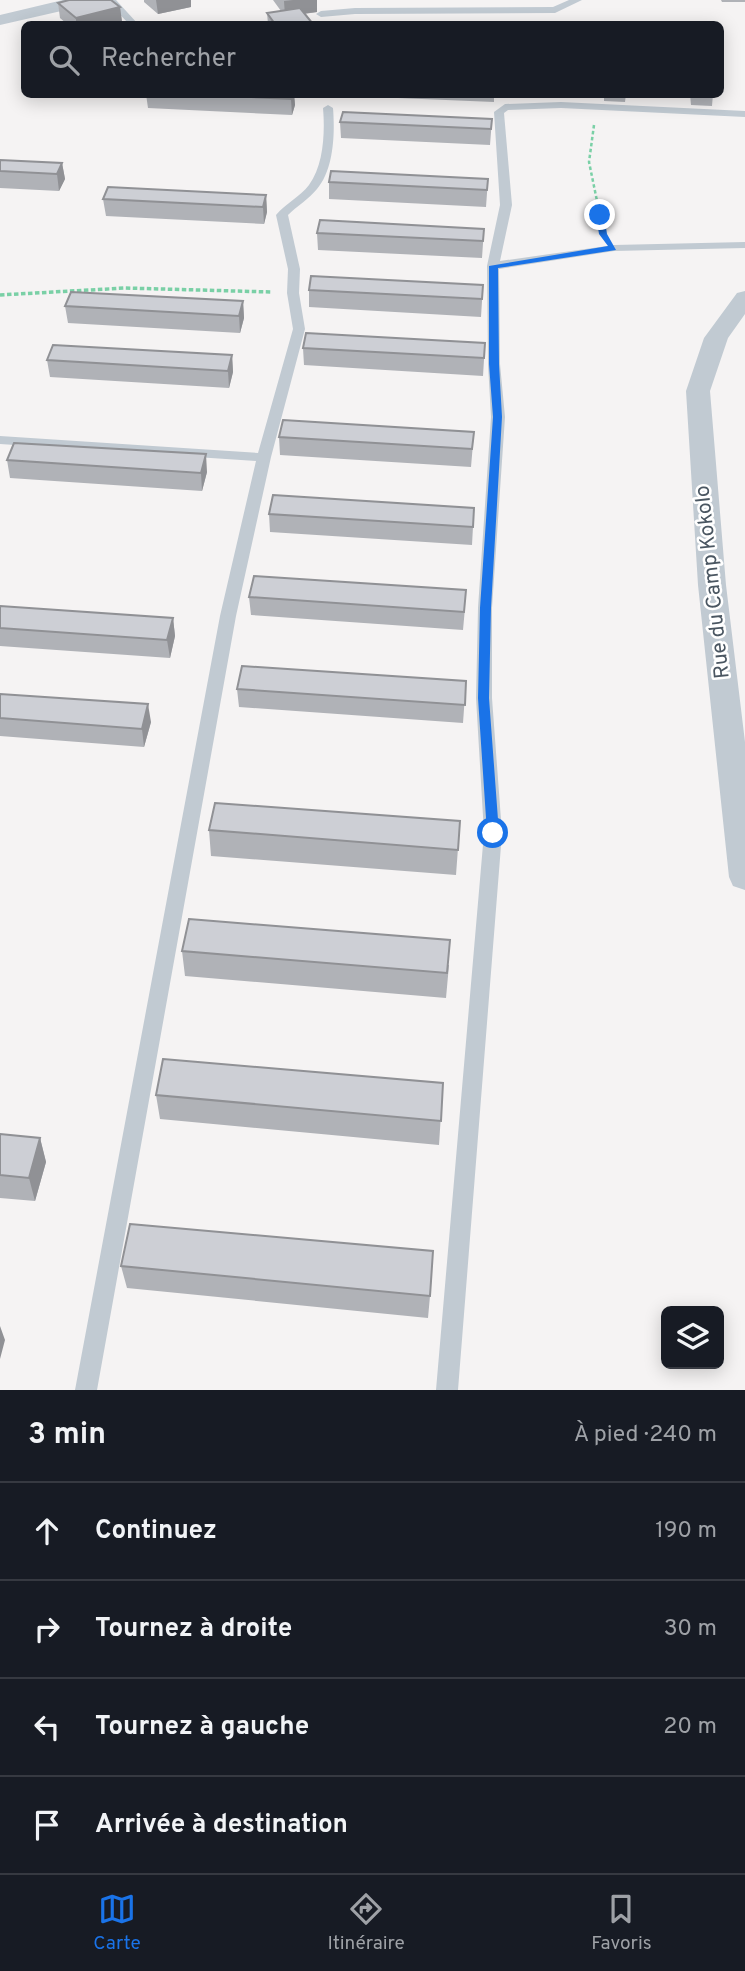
<!DOCTYPE html>
<html lang="fr">
<meta charset="utf-8">
<style>
body{margin:0;font-family:Overpass,sans-serif;background:#20242c;color:#f1f3f6}
.controls{position:absolute;right:21px;bottom:21px;display:grid;overflow:hidden;border-radius:10px;box-shadow:0 4px 18px #0003}
.controls button{width:63px;height:63px;display:grid;place-items:center;padding:0;border:0;border-bottom:2px solid #363941;background:#171b24;color:#f1f3f6;font:35px sans-serif}
.stop{position:absolute;width:21px;height:21px;margin:-16px;border:5px solid #1a73e8;border-radius:50%;background:#fff}
.stop.end{background:#1a73e8;border-color:#fff;box-shadow:0 2px 7px #0008}
.list{margin:0;padding:0;list-style:none}
h2{display:flex;justify-content:space-between;align-items:center;height:91px;margin:0;padding:0 28px;font-size:30px}
h2 small{font-size:23px;font-weight:400;color:#9ea1a6}
.list li{display:grid;grid-template-columns:46px 1fr auto;gap:21px;align-items:center;box-sizing:border-box;height:98px;padding:0 28px;border-top:2px solid #363941}
.list b{display:block;font-size:26px;white-space:nowrap}
.list em{font-size:23px;font-style:normal;color:#9ea1a6}
.icon{flex:none;width:38px;height:38px;fill:none;stroke:currentColor;stroke-width:2;stroke-linecap:round;stroke-linejoin:round}
.map{position:relative;flex:none;width:745px;height:1390px;overflow:hidden}
.search{position:absolute;background:#171b24;box-shadow:0 4px 18px #0003;left:21px;right:21px;top:21px;height:77px;display:flex;align-items:center;gap:18px;box-sizing:border-box;padding:0 24px;border-radius:10px;color:#9ea1a6;font-size:26px}
.sheet{height:483px;background:#171b24}
nav{display:flex;justify-content:space-around;align-items:center;box-sizing:border-box;height:98px;border-top:2px solid #363941;background:#171b24;font-size:19px;color:#9ea1a6}
nav a{display:grid;justify-items:center;gap:4px}
nav .on{color:#1a73e8}
.map>svg:first-child{display:block}
.lines{fill:none;stroke-linecap:round;stroke-linejoin:round}
.path-far1{stroke:#7ad0a6;stroke-width:2.5;stroke-dasharray:3.5 2.5;stroke-linecap:butt}
.path{stroke:#7ad0a6;stroke-width:3.5;stroke-dasharray:4.5 2.5;stroke-linecap:butt}
.service{fill:#c1cad2;fill-rule:evenodd}
.minor{fill:#c1cad2;fill-rule:evenodd}
.wall{fill:#b0b2b7}
.shaded-wall{fill:#909195}
.building{fill:#cdcfd5;stroke:#909195;stroke-width:2}
.route{fill:#1a73e8}
.labels{text-anchor:middle;dominant-baseline:central;stroke-width:5;stroke-linejoin:round;paint-order:stroke}
.street-label{font-size:21px;fill:#4a5661;stroke:#fff}
</style>
<div class="map">
<svg width="745" height="1390" viewBox="0 0 745 1390">
<rect width="100%" height="100%" fill="#f5f3f3"/>
<g class="lines">
<path class="path-far1" d="M594 125 589 162 603 230"/>
<path class="path" d="M0 295 125 288 272 292"/>
<path class="service" d="M106 0H116L138 24H129Z
M569 0H582L555 13 355 14 321 17 316 14 321 11 355 8 553 7Z
M561 102 745 111V117L561 108 508 110 504 113 512 205 500 261 614 245 745 242V248L614 251 499 269 500 364 505 417 492 608V698L502 833 458 1390H436L484 833 476 698 478 608 491 417 488 364 487 266 500 205 494 112 505 104Z
M328 105 333 108C335 133 334 169 317 189 309 199 297 206 288 215L300 269 299 293 305 329 271 457 236 616 97 1390H75L220 616 256 461 0 444V436L258 453 293 329 287 293 288 269 276 215C286 203 300 197 309 185 324 165 325 131 323 108Z"/>
<path class="minor" d="M63 0H95L92 4 0 25V15Z
M745 291V314L728 338 710 391 726 585 745 742V890L733 886 729 877 698 585 686 391 704 338 737 293Z"/>
</g>
<path class="wall" d="M144 0H191V7L158 14 144 2Z
M273 0H317V12L304 14 313 24H268L267 13 281 11Z
M721 0H745V2H722Z
M58 3 120 7 122 22 112 24H67L60 18Z
M146 94H294L295 105 292 115 148 108Z
M350 94H494V102L350 96Z
M604 94H626L625 102 604 101Z
M690 94H713L712 106 691 105Z
M492 119 490 145 341 138 340 122Z
M0 160 62 163 65 179 59 191 0 188Z
M488 179 486 207 329 199V182Z
M266 195 267 212 264 224 106 216 103 199Z
M484 229 482 258 318 250 317 233Z
M483 285 481 317 309 307V290Z
M243 301 244 318 240 333 68 323 65 306Z
M485 343 483 376 304 365 303 348Z
M232 355 233 372 229 388 50 377 47 360Z
M474 432 471 467 280 455 279 437Z
M7 460 207 472 202 491 10 478Z
M474 508 472 545 270 532 269 514Z
M249 597 465 608 463 630 251 615Z
M0 606 173 618 175 636 170 658 0 646Z
M466 681 463 723 239 707 237 689Z
M0 694 151 722 144 747 0 736Z
M460 821 456 875 211 856 209 830Z
M182 951 449 965 446 998 185 976Z
M443 1083 439 1145 160 1119 156 1095Z
M0 1134 40 1138 46 1162 35 1201 0 1198Z
M121 1266 432 1274 428 1318 127 1288Z"/>
<path class="shaded-wall" d="M156 0H191V7L158 14Z
M293 0H317V12L285 16 284 1Z
M120 7 122 22 112 24H76V18Z
M293 94H294L295 105 292 115 291 99Z
M62 163 65 179 59 191 57 174Z
M266 195 267 212 264 224 263 207Z
M243 301 244 318 240 333 239 316Z
M232 355 233 372 229 388 228 371Z
M206 454 207 472 202 491 201 473Z
M173 618 175 636 170 658 167 640Z
M148 704 151 722 144 747 142 729Z
M40 1138 46 1162 35 1201 29 1178Z
M0 1326 5 1340 0 1359Z"/>
<path class="building" d="M69 0H111L120 7 76 18 58 3Z
M300 8 313 24H275L267 13Z
M192 94H293L291 99Z
M343 112 492 119 491 129 340 122Z
M0 160 62 163 57 174 0 171Z
M331 171 488 179 487 190 329 182Z
M108 187 266 195 263 207 103 199Z
M320 220 484 229 483 241 317 233Z
M311 276 483 285 482 299 309 290Z
M71 292 243 301 239 316 65 306Z
M306 333 485 343 484 358 303 348Z
M53 345 232 355 228 371 47 360Z
M283 420 474 432 472 449 279 437Z
M14 443 206 454 201 473 7 460Z
M273 495 474 508 473 527 269 514Z
M254 576 466 590 464 612 249 597Z
M0 606 173 618 167 640 0 628Z
M242 666 466 681 465 705 237 689Z
M0 694 148 704 142 729 0 718Z
M215 803 460 821 458 850 209 830Z
M189 919 450 940 447 973 182 951Z
M163 1059 443 1083 441 1121 156 1095Z
M0 1134 40 1138 29 1178 0 1175Z
M130 1224 433 1251 430 1296 121 1266Z"/>
<path class="route" d="M600 212 604 215 607 234 616 250 498 268 499 364 502 417 491 608 489 698 499 833 493 838 487 833 478 698 480 608 493 417 489 364V266L608 246 599 234 596 215Z"/>
<g class="labels">
<g class="street-label">
<text transform="translate(713 582) rotate(-96)">Rue du Camp Kokolo</text>
</g>
</g>
</svg>
<div class="controls">
<button><svg class="icon" aria-label="layers" viewBox="0 0 24 24"><path d="M12 4l9 5-9 5-9-5zM3 14l9 5 9-5"/></svg></button>
</div>
<div class="stop" style="left:493px;top:833px"></div>
<div class="stop end" style="left:600px;top:215px"></div>
<div class="search"><svg class="icon" aria-label="search" viewBox="0 0 24 24"><circle cx="10" cy="10" r="6"/><path d="M15 15l6 6"/></svg>Rechercher</div>
</div>
<section class="sheet">
<h2>3 min<small>À pied · 240 m</small></h2>
<ul class="list">
<li><svg class="icon" aria-label="ahead" viewBox="0 0 24 24"><path d="M12 20V5M6 11l6-6 6 6"/></svg><div><b>Continuez</b></div><em>190 m</em></li>
<li><svg class="icon" aria-label="right" viewBox="0 0 24 24"><path d="M7 20v-9h11M14 6l5 5-5 5"/></svg><div><b>Tournez à droite</b></div><em>30 m</em></li>
<li><svg class="icon" aria-label="left" viewBox="0 0 24 24"><path d="M17 20v-9H6M10 6l-5 5 5 5"/></svg><div><b>Tournez à gauche</b></div><em>20 m</em></li>
<li><svg class="icon" aria-label="arrive" viewBox="0 0 24 24"><path d="M6 21V4h12l-3 4 3 4H6"/></svg><div><b>Arrivée à destination</b></div></li>
</ul>
</section>
<nav>
<a class="on"><svg class="icon" aria-label="map" viewBox="0 0 24 24"><path d="M3 6l6-2 6 2 6-2v14l-6 2-6-2-6 2zM9 4v14M15 6v14"/></svg>Carte</a>
<a><svg class="icon" aria-label="directions" viewBox="0 0 24 24"><path d="M12 3l9 9-9 9-9-9zM9 14v-3h6M13 9l2 2-2 2"/></svg>Itinéraire</a>
<a><svg class="icon" aria-label="saved" viewBox="0 0 24 24"><path d="M7 4h10v16l-5-4-5 4z"/></svg>Favoris</a>
</nav>
